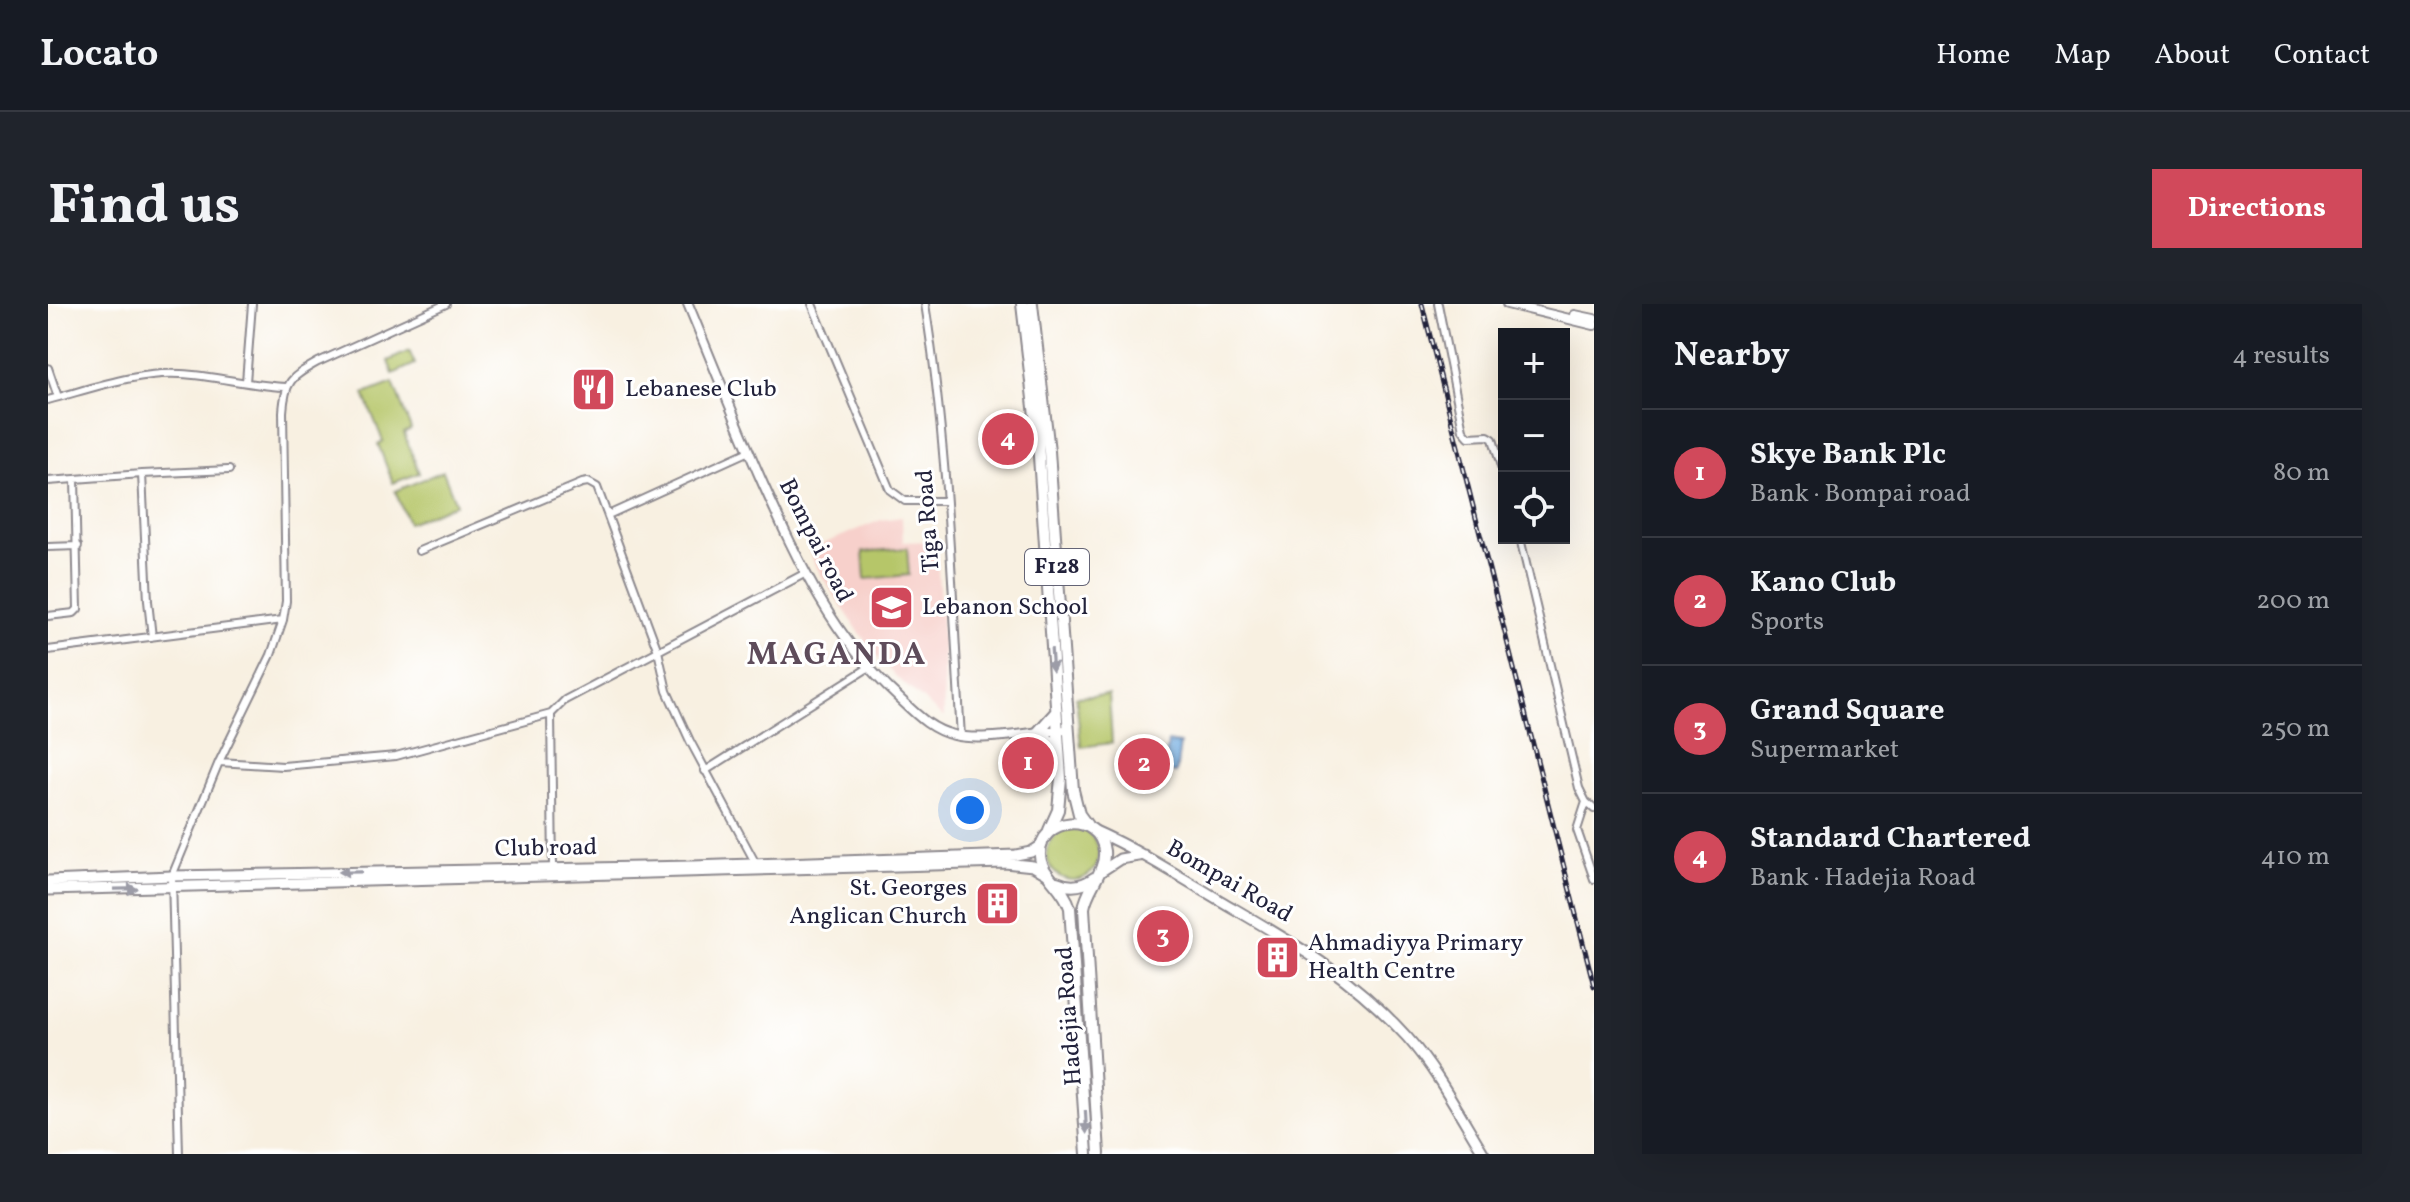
<!DOCTYPE html>
<meta charset="utf-8">
<style>
body{margin:0;font-family:Vollkorn,serif;background:#20242c;color:#f1f3f6}
.controls{position:absolute;right:24px;top:24px;display:grid;overflow:hidden;border-radius:0px;box-shadow:0 8px 32px #0002}
.controls button{width:72px;height:72px;display:grid;place-items:center;padding:0;border:0;border-bottom:2px solid #363941;background:#171b24;color:#f1f3f6;font:40px sans-serif}
.you{position:absolute;left:922px;top:506px;width:28px;height:28px;margin:-20px;border:6px solid #fff;border-radius:50%;background:#1a73e8;box-shadow:0 0 0 12px #1a73e833}
.badge{display:grid;place-items:center;width:52px;height:52px;border-radius:50%;background:#d1495b;color:#fff;font-size:26px;font-weight:700}
.pin{position:absolute;translate:-50% -50%;border:4px solid #fff;box-shadow:0 2px 8px #0006}
.list{margin:0;padding:0;list-style:none}
h2{display:flex;justify-content:space-between;align-items:center;height:104px;margin:0;padding:0 32px;font-size:34px}
h2 small{font-size:26px;font-weight:400;color:#9ea1a6}
.list li{display:grid;grid-template-columns:52px 1fr auto;gap:24px;align-items:center;box-sizing:border-box;height:128px;padding:0 32px;border-top:2px solid #363941}
.list b{display:block;font-size:30px;white-space:nowrap}
.list p{margin:0;font-size:26px;white-space:nowrap;color:#9ea1a6}
.list em{font-size:26px;font-style:normal;color:#9ea1a6}
.icon{flex:none;width:44px;height:44px;fill:none;stroke:currentColor;stroke-width:2;stroke-linecap:round;stroke-linejoin:round}
.map{position:relative;flex:none;width:1546px;height:850px;overflow:hidden;border-radius:0px}
header{display:flex;align-items:center;gap:48px;box-sizing:border-box;height:112px;padding:0 40px;background:#171b24;border-bottom:2px solid #363941}
header strong{font-size:38px}
nav{display:flex;gap:44px;margin-inline-start:auto;font-size:28px}
.intro{display:flex;align-items:center;justify-content:space-between;box-sizing:border-box;height:192px;padding:0 48px}
h1{margin:0;font-size:56px}
.button{padding:20px 36px;border-radius:0px;background:#d1495b;color:#fff;font-size:28px;font-weight:700}
main{display:flex;gap:48px;padding:0 48px}
aside{flex:1;background:#171b24;border-radius:0px;box-shadow:0 8px 32px #0002}
.map>svg:first-child{display:block}
.built{fill:#f7d0cb}
.garden{fill:#b6c669;stroke:#6c7452;stroke-width:2}
.water{fill:url(#water-ripples);stroke:#48668e;stroke-width:2}
.lines{fill:none;stroke-linecap:round;stroke-linejoin:round}
.minor-casing{stroke:#8d898e;stroke-width:10}
.tertiary-casing{stroke:#8d898e;stroke-width:12}
.secondary-casing{stroke:#8d898e;stroke-width:13}
.primary-casing{stroke:#8d898e;stroke-width:14}
.minor{stroke:#fff;stroke-width:6}
.tertiary{stroke:#fff;stroke-width:8}
.secondary{stroke:#fff;stroke-width:9}
.primary{stroke:#fff;stroke-width:10}
.rail-casing{stroke:#22223b;stroke-width:5}
.rail{stroke:#fff;stroke-width:2;stroke-dasharray:6;stroke-linecap:butt}
.oneway{fill:#9c9ca7}
.labels{text-anchor:middle;dominant-baseline:central;stroke-width:6;stroke-linejoin:round;paint-order:stroke}
.shield{fill:#fff;stroke:#646476;stroke-width:2}
.shield-label{font-size:22px;font-weight:bold;fill:#22223b}
.poi-label{font-size:24px;fill:#22223b;stroke:#fff;text-anchor:start}
.street-label{font-size:24px;fill:#22223b;stroke:#fff}
.district-label{font-size:32px;font-weight:bold;letter-spacing:2px;fill:#5e4c5b;stroke:#fff}
</style>
<header>
<strong>Locato</strong>
<nav><a>Home</a><a>Map</a><a>About</a><a>Contact</a></nav>
</header>
<div class="intro"><h1>Find us</h1><a class="button">Directions</a></div>
<main>
<div class="map">
<svg width="1546" height="850" viewBox="0 0 1546 850">
<defs>
<pattern id="water-ripples" width="26" height="14" patternUnits="userSpaceOnUse" patternTransform="scale(2)"><rect width="26" height="14" fill="#6eaae0"/><path d="M2 4q2-2 4 0t4 0M15 11q2-2 4 0t4 0" fill="none" stroke="#5a8ab7"/></pattern>
</defs>
<rect width="100%" height="100%" fill="#fff"/>
<filter id="ink" filterUnits="userSpaceOnUse"><feTurbulence type="fractalNoise" baseFrequency=".0125" numOctaves="2"/><feDisplacementMap in="SourceGraphic" scale="16" xChannelSelector="R" yChannelSelector="G"/><feConvolveMatrix kernelMatrix="1 2 1 2 8 2 1 2 1" color-interpolation-filters="sRGB"/></filter>
<filter id="wash" filterUnits="userSpaceOnUse"><feTurbulence type="fractalNoise" baseFrequency=".006" numOctaves="4" result="noise"/><feDisplacementMap in="SourceGraphic" scale="32" xChannelSelector="R" yChannelSelector="G"/><feGaussianBlur stdDeviation="1.8" result="paint"/><feColorMatrix in="noise" values="0 0 0 0 0 0 0 0 0 0 0 0 0 0 0 0 0 1.4 0 .05"/><feComposite in="paint" operator="in"/></filter>
<g filter="url(#wash)">
<rect width="100%" height="100%" fill="#f8f0e1"/>
<path class="built" d="M854 213 855 238 888 237 895 342 896 414 848 373 824 347 774 273 760 246 833 216Z"/>
<path class="garden" d="M361 47 367 60 345 70 340 57Z
M345 79 363 125 356 129 371 169 345 179 330 140 335 137 316 90Z
M395 167 408 200 360 219 347 187Z
M859 244 861 271 817 275 815 248Z
M1061 391 1064 439 1033 443 1028 393Z
M999 550a26 26 0 1 1 52 0a26 26 0 1 1-52 0Z"/>
<path class="water" d="M1120 438 1132 440 1128 469 1116 467Z"/>
</g>
<g filter="url(#ink)">
<g class="lines">
<defs>
<path id="minor" d="M764 0 842 186 857 197H898
M877 0C900 143 904 289 913 433
M1390 0 1415 126 1421 133 1440 132 1445 135 1456 173
M0 64 10 93
M198 78 204 0
M0 96C42 85 90 67 133 70 169 72 203 82 238 83
M0 177 94 170
M560 211 701 147
M1472 234 1531 484 1538 498 1546 505
M0 243 30 242
M371 247 534 179 540 178 549 183 610 347 619 387 642 437 708 560
M0 312 26 309 30 305 27 175
M104 333 100 297 94 170 181 166
M0 346 235 316
M503 410 505 565
M171 458 235 462 348 452 503 410 517 396 756 270
M657 467 820 364
M1538 498 1529 526 1546 575
M131 850 124 572 171 458 223 351 235 316 238 297 235 108C237 77 243 73 270 58L398 0"/>
<path id="tertiary" d="M640 0C665 60 689 121 715 180 751 260 785 334 851 394 868 410 883 426 906 431 936 439 988 426 1021 426
M1459 0 1546 21
M1527 11 1546 15"/>
<path id="secondary" d="M1045 526C1090 546 1131 572 1173 597 1245 639 1302 670 1359 733 1390 768 1412 811 1436 850
M1052 568 1072 555 1096 551
M0 577 124 572 645 562 968 551 983 548 994 541
M0 586 957 559 985 562 999 570"/>
<path id="primary" d="M974 0 990 138 1013 474 1010 506 1001 526
M984 0 1001 147 1025 486 1031 510 1039 521
M1007 409 990 428 1010 442
M1009 578C1022 584 1034 583 1046 574
M1039 850 1022 604C1016 582 993 571 992 552 990 512 1052 507 1056 547 1058 567 1039 584 1036 604L1051 850"/>
</defs>
<use href="#minor" class="minor-casing"/>
<use href="#tertiary" class="tertiary-casing"/>
<use href="#secondary" class="secondary-casing"/>
<use href="#primary" class="primary-casing"/>
<use href="#minor" class="minor"/>
<use href="#tertiary" class="tertiary"/>
<use href="#secondary" class="secondary"/>
<use href="#primary" class="primary"/>
<defs>
<path id="rail" d="M1374 0 1546 682"/>
</defs>
<use href="#rail" class="rail-casing"/>
<use href="#rail" class="rail"/>
</g>
<defs><path id="oneway-solid" d="M-6-.8H1V-3.2L6.5 0L1 3.2V.8H-6Z" transform="scale(2)"/></defs>
<g class="oneway">
<use href="#oneway-solid" transform="translate(1004 356) rotate(86)"/>
<use href="#oneway-solid" transform="translate(302 568) rotate(179)"/>
<use href="#oneway-solid" transform="translate(78 585) rotate(-1)"/>
<use href="#oneway-solid" transform="translate(1038 818) rotate(87)"/>
</g>
</g>
<defs>
<symbol id="restaurant-square" viewBox="-11 -11 22 22"><rect x="-9" y="-9" width="18" height="18" rx="4" fill="#d1495b" stroke="#fff"/><path d="M-5-6h1v4h1v-4h1v4h1v-4h1v5L-1.5 .5V6h-2V.5L-5-1ZM5-6V6H3V1.5H1.5Q1.5-4 5-6Z" fill="#fff"/></symbol>
<symbol id="school-square" viewBox="-11 -11 22 22"><rect x="-9" y="-9" width="18" height="18" rx="4" fill="#d1495b" stroke="#fff"/><path d="M0-5L7-2L0 1L-7-2ZM-4 1L0 2.5L4 1V4Q0 6-4 4Z" fill="#fff"/></symbol>
<symbol id="building-square" viewBox="-11 -11 22 22"><rect x="-9" y="-9" width="18" height="18" rx="4" fill="#d1495b" stroke="#fff"/><path d="M-4-6H4V6H1V3H-1V6H-4ZM-2.5-4.3h1.7v1.8h-1.7ZM.8-4.3h1.7v1.8H.8ZM-2.5-1h1.7V.8h-1.7ZM.8-1h1.7V.8H.8Z" fill="#fff"/></symbol>
</defs>
<g fill-rule="evenodd">
<use href="#restaurant-square" x="520" y="60" width="51" height="51"/>
<use href="#school-square" x="818" y="278" width="51" height="51"/>
<use href="#building-square" x="924" y="574" width="51" height="51"/>
<use href="#building-square" x="1204" y="628" width="51" height="51"/>
</g>
<g class="labels">
<rect class="shield" x="977" y="245" width="64" height="36" rx="6"/>
<g class="shield-label">
<text x="1009" y="263">F128</text>
</g>
<g class="poi-label">
<text x="577" y="86">Lebanese Club</text>
<text x="874" y="304">Lebanon School</text>
<text x="919" y="585" text-anchor="end">St. Georges<tspan x="919" dy="28">Anglican Church</tspan></text>
<text x="1260" y="640">Ahmadiyya Primary<tspan x="1260" dy="28">Health Centre</tspan></text>
</g>
<g class="street-label">
<text transform="translate(881 217) rotate(-94)">Tiga Road</text>
<text transform="translate(767 237) rotate(63)">Bompai road</text>
<text transform="translate(498 545) rotate(-1)">Club road</text>
<text transform="translate(1181 578) rotate(30)">Bompai Road</text>
<text transform="translate(1022 712) rotate(-94)">Hadejia Road</text>
</g>
<g class="district-label">
<text x="789" y="352">MAGANDA</text>
</g>
</g>
</svg>
<div class="controls">
<button>+</button>
<button>−</button>
<button><svg class="icon" aria-label="locate" viewBox="0 0 24 24"><circle cx="12" cy="12" r="6"/><path d="M12 2v4M12 18v4M2 12h4M18 12h4"/></svg></button>
</div>
<div class="you"></div>
<div class="pin badge" style="left:980px;top:459px">1</div>
<div class="pin badge" style="left:1096px;top:460px">2</div>
<div class="pin badge" style="left:1115px;top:632px">3</div>
<div class="pin badge" style="left:960px;top:135px">4</div>
</div>
<aside>
<h2>Nearby<small>4 results</small></h2>
<ul class="list">
<li><span class="badge">1</span><div><b>Skye Bank Plc</b><p>Bank · Bompai road</p></div><em>80 m</em></li>
<li><span class="badge">2</span><div><b>Kano Club</b><p>Sports</p></div><em>200 m</em></li>
<li><span class="badge">3</span><div><b>Grand Square</b><p>Supermarket</p></div><em>250 m</em></li>
<li><span class="badge">4</span><div><b>Standard Chartered</b><p>Bank · Hadejia Road</p></div><em>410 m</em></li>
</ul>
</aside>
</main>
